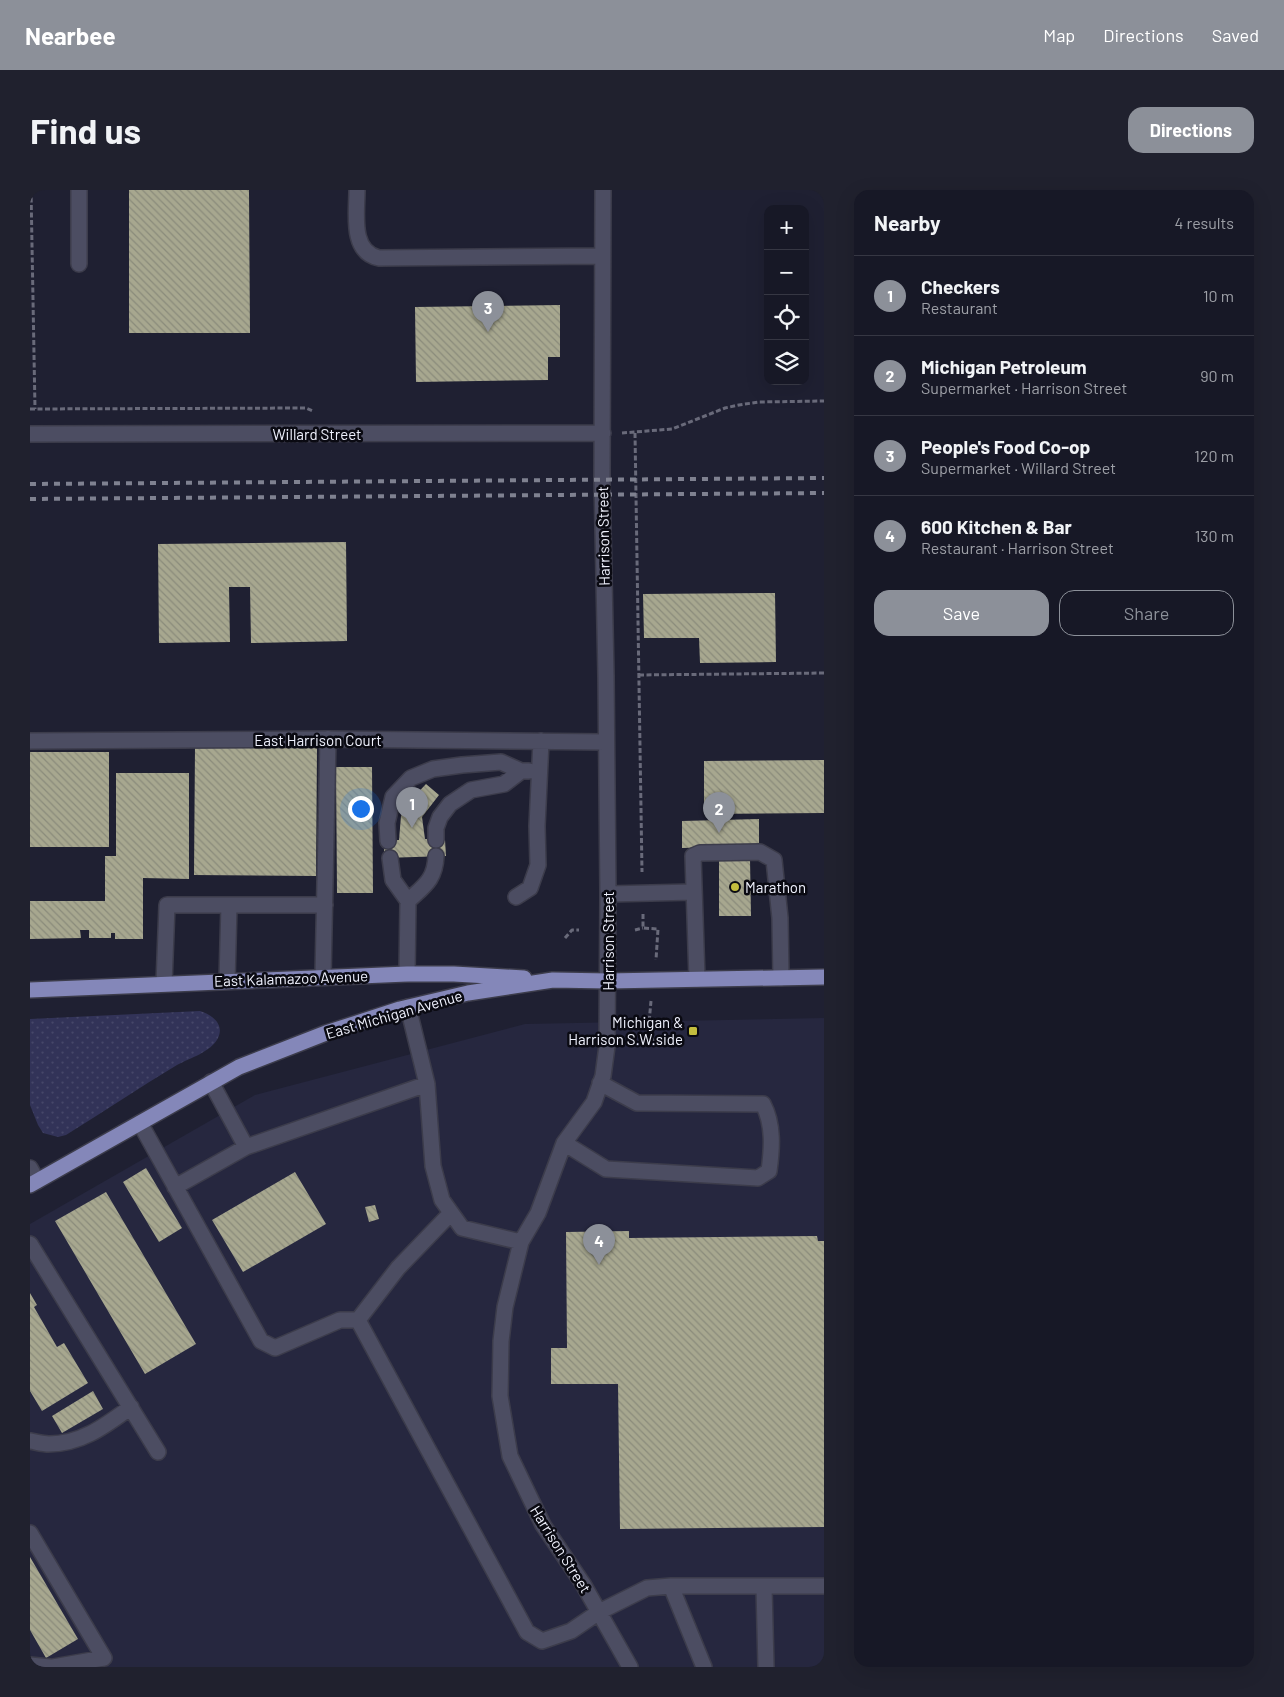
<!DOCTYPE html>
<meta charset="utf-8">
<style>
body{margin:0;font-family:Barlow,sans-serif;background:#20212e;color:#f1f3f6}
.controls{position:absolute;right:15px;top:15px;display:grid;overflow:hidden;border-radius:10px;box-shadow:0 5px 20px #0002}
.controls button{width:45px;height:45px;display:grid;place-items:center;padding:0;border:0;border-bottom:1px solid #363743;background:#171826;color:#f1f3f6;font:25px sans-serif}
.you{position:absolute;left:330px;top:618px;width:18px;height:18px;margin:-12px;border:4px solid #fff;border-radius:50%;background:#1a73e8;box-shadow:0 0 0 8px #1a73e833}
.badge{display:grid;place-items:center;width:32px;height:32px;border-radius:50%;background:#8c9099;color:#fff;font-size:16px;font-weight:700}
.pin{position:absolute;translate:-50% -41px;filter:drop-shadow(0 1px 2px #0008)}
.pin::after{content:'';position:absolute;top:26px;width:18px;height:15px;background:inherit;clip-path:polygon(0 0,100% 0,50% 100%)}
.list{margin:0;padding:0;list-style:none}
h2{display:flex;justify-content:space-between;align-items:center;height:65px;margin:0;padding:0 20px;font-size:21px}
h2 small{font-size:16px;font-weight:400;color:#9ea0a7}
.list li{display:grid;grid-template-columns:32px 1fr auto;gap:15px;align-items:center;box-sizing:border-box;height:80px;padding:0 20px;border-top:1px solid #363743}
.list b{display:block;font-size:19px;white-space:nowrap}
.list p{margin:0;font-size:16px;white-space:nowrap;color:#9ea0a7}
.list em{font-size:16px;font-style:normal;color:#9ea0a7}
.actions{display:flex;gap:10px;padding:15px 20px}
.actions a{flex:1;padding:11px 0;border:1px solid #8c9099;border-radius:15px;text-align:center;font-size:18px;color:#8c9099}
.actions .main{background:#8c9099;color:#fff}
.icon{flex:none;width:28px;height:28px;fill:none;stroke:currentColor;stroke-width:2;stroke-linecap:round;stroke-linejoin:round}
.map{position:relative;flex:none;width:794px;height:1477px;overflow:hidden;border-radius:15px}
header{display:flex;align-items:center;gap:30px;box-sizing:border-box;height:70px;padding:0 25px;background:#8c9099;color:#fff}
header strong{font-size:24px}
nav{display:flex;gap:28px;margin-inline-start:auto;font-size:18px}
.intro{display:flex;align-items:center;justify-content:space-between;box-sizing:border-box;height:120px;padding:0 30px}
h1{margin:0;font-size:35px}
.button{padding:12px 22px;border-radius:15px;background:#8c9099;color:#fff;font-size:18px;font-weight:700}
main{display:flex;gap:30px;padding:0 30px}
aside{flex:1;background:#171826;border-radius:15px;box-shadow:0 5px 20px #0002}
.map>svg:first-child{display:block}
.built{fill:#26273f}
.garden{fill:url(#garden-dots)}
.building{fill:url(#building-back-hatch)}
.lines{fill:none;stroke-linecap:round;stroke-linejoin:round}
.minor-casing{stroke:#3c3c4b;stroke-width:18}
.major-casing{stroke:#3c3c4b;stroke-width:18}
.path{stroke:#696a7a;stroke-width:3;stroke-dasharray:5 2.5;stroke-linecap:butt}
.minor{stroke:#4c4d62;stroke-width:15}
.major{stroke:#8487b9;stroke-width:15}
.rail{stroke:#7f8190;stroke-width:4;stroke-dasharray:6 6;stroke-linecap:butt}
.poi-dot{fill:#c3bd3e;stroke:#0a0a12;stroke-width:2}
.labels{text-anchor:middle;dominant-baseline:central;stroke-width:5;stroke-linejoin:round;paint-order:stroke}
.street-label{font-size:15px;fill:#f0f2fe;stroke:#0a0a12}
.poi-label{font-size:15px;fill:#f0f2fe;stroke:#0a0a12;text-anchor:start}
</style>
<header>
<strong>Nearbee</strong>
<nav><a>Map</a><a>Directions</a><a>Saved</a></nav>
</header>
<div class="intro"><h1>Find us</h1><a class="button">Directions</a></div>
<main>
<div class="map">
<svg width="794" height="1477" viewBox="0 0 794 1477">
<defs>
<pattern id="garden-dots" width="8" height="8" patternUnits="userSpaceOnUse" patternTransform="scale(1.25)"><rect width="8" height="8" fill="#323358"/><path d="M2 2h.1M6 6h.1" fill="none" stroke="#464769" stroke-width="1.8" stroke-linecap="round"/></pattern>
<pattern id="building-back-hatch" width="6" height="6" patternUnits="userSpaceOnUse" patternTransform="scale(1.25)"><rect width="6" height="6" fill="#a7a78f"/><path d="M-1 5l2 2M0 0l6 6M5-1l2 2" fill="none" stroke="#8a8b7b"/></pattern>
</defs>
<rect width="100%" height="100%" fill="#1f2032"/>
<path class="built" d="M794 828V1477H0V1034L225 905 495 834Z"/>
<path class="garden" d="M170 821C181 824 195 834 188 848 181 862 160 868 147 875 110 897 73 922 36 945L28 947 13 943 8 935 0 915V829Z"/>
<path class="building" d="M99 0H219L220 143H99Z
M530 115V167H518V190L386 192 385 117Z
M316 352 317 451 221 453 220 397H199L200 452 129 453 128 354Z
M745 403 746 472 670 473 669 448H614L613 404Z
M165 557 287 558 286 686 164 685Z
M0 562H79V657H0Z
M794 570V623L674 624V571Z
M306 577H342L343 703H307Z
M86 583H159V689L113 688V749H85V743H81V748H59V740H50L51 748 0 749V711H75V666H86Z
M396 594 409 605 392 627 395 649 415 650 416 666 354 668V651L369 650 371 626 377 614Z
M729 629V656L652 658V631Z
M689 669H720L721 726H689Z
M116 978 152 1038 129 1052 93 992Z
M265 982 296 1034 213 1082 182 1030Z
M76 1002 166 1154 115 1184 25 1031Z
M345 1015 349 1029 339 1032 335 1017Z
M599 1041V1048L787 1046 788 1051H794V1337L590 1339 588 1194H521V1158H537L536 1042Z
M0 1103 7 1115 4 1117 27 1157 34 1153 58 1193 12 1221 0 1201Z
M63 1201 73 1219 32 1243 22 1226Z
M0 1367 48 1449 16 1468 0 1440Z"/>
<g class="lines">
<defs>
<path id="minor" d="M327 0C327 23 320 62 349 68L572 66
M573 0 572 290 576 486 578 704 577 856 573 886 564 912 534 953 508 1023 491 1052 475 1117 471 1151 470 1206 480 1266 513 1335 553 1394 600 1477
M49 74V0
M0 244 573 243
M0 551 298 549 576 552
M406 650V638L410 627 420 614 441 600 474 594 491 581H499
M358 651 357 633 363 607 381 588 403 579 432 575 471 572 491 581
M360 668 363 690 378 711 377 784
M578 704 664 702
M486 707 500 698 508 675 507 636 511 551
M378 711C394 696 405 690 406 666
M293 787 298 549
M667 789 663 666 670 663 730 662 744 670 750 728 751 788
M197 791 199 715
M134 794 137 715H295
M181 892 216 957
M397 894 403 976 412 1010 432 1038 491 1052
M110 933 231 1151 245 1158 310 1130H328L497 1442 512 1451 541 1441 569 1422 617 1398 641 1396H794
M534 953 576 979 728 988 739 981C742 959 744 935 733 914L607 913 570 893
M0 978 7 991
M145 997 216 957 397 894 378 817
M0 1054 128 1262
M328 1130 368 1078 421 1023
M0 1251C6 1252 13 1254 19 1254 52 1254 76 1235 101 1217
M0 1343 74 1468 23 1477
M641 1396 674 1477
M734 1397 736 1477
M0 1475 20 1477"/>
<path id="major" d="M0 800 377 784H424L494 788
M0 995 209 877 296 843 370 819 438 803 523 790 578 791 794 787"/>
</defs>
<use href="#minor" class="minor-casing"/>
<use href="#major" class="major-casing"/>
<path class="path" d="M1 0 5 219
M0 219 276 218 283 221
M592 243 642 239 695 218 709 215 729 212 794 211
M605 243 612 682
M609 485 794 483
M613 724V738L628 739 626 770
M605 740 613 738
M535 748 542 740H549
M621 811 618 844 626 853"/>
<use href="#minor" class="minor"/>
<use href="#major" class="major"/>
<path class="rail" d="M0 294 794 288
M0 309 794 303"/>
</g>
<g class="poi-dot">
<circle cx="705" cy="697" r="5"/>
<rect x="658" y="836" width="10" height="10" rx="2.5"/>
</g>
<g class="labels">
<g class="street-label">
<text x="287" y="244">Willard Street</text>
<text transform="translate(573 346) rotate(-91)">Harrison Street</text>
<text x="288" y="550">East Harrison Court</text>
<text transform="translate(578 751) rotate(-90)">Harrison Street</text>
<text transform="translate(261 788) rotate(-2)">East Kalamazoo Avenue</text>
<text transform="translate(364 824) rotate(-16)">East Michigan Avenue</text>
<text transform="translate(531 1359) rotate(58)">Harrison Street</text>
</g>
<g class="poi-label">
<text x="715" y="697">Marathon</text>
<text x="653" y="832" text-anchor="end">Michigan &amp;<tspan x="653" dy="17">Harrison S.W.side</tspan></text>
</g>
</g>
</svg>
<div class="controls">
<button>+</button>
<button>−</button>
<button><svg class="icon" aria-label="locate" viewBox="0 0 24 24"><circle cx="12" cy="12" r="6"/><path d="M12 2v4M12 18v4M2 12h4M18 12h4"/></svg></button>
<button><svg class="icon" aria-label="layers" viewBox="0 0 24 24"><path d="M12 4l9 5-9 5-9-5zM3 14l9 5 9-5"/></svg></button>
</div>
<div class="you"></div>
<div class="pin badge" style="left:382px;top:638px">1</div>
<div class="pin badge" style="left:689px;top:643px">2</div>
<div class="pin badge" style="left:458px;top:142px">3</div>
<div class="pin badge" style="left:569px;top:1075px">4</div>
</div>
<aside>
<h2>Nearby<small>4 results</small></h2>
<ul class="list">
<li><span class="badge">1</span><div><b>Checkers</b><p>Restaurant</p></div><em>10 m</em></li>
<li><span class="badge">2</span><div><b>Michigan Petroleum</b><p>Supermarket · Harrison Street</p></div><em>90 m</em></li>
<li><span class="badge">3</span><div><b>People's Food Co-op</b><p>Supermarket · Willard Street</p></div><em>120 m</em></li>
<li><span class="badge">4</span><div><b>600 Kitchen &amp; Bar</b><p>Restaurant · Harrison Street</p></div><em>130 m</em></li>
</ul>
<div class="actions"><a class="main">Save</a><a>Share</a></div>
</aside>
</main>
